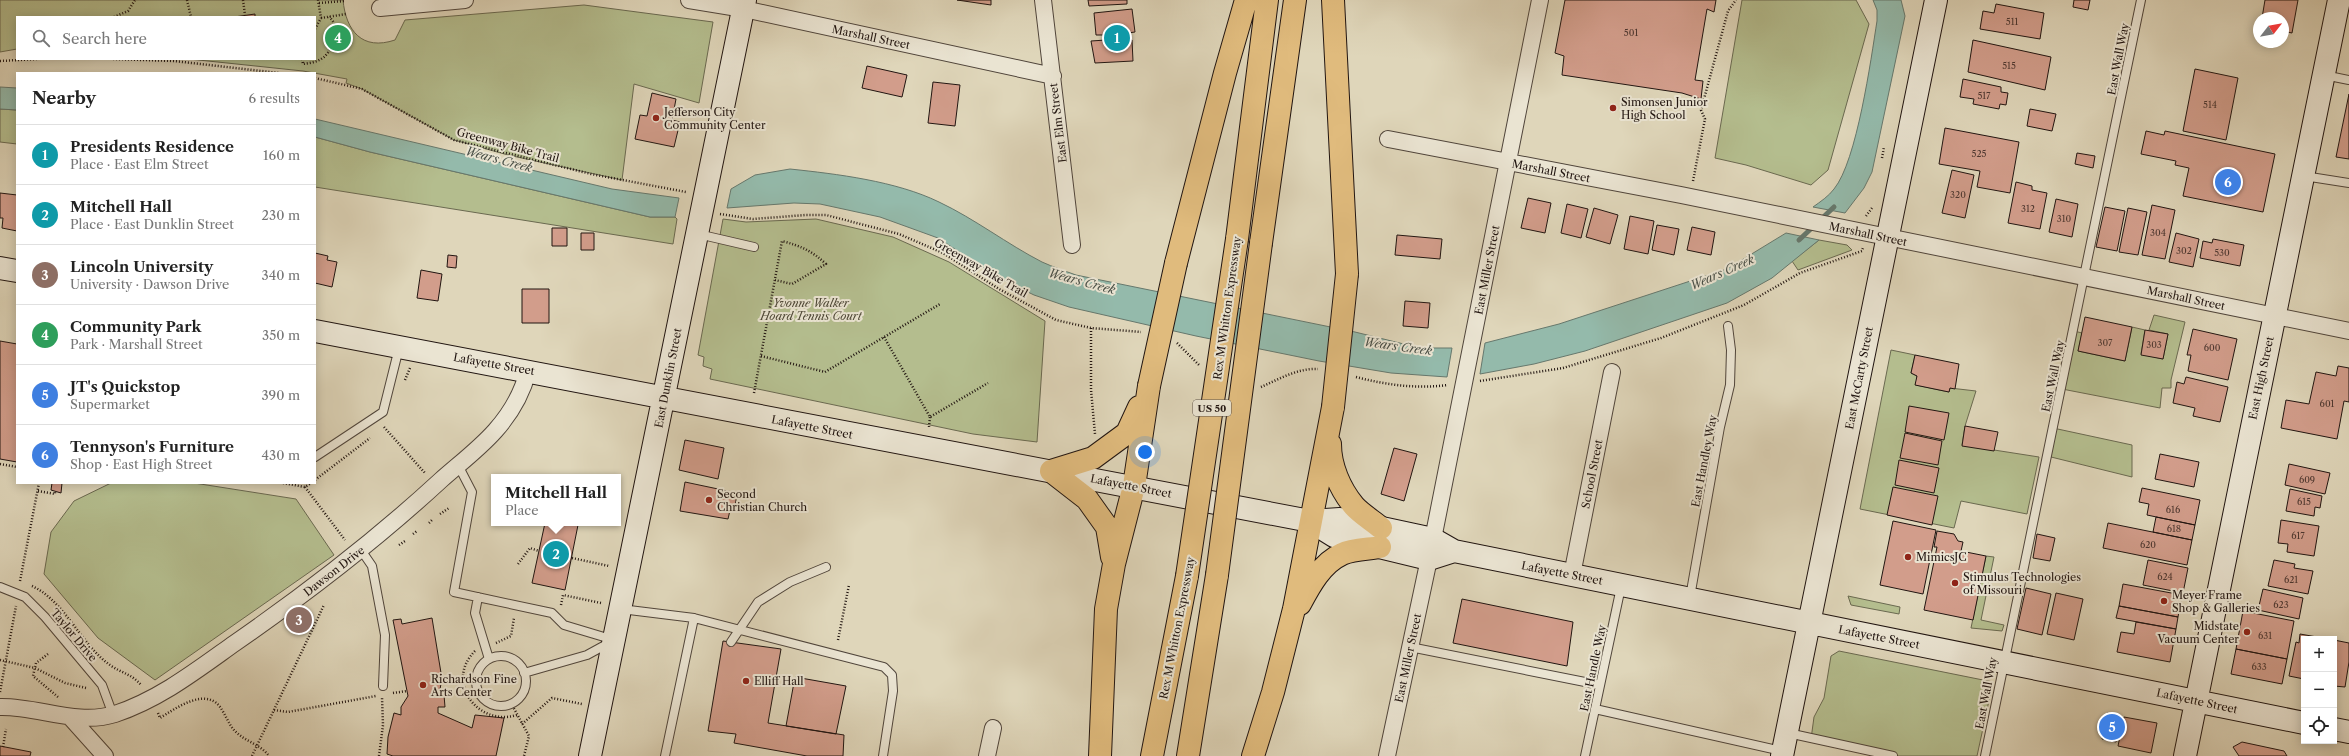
<!DOCTYPE html>
<meta charset="utf-8">
<style>
body{margin:0;font-family:"Libre Caslon Text",serif;background:#f2f2f2;color:#222}
.controls{position:absolute;right:12px;bottom:12px;display:grid;overflow:hidden;border-radius:0px;box-shadow:0 2px 10px #0003}
.controls button{width:36px;height:36px;display:grid;place-items:center;padding:0;border:0;border-bottom:1px solid #e0e0e0;background:#fff;color:#222;font:20px sans-serif}
.compass{position:absolute;left:2253px;top:12px;width:36px;height:36px;border-radius:50%;background:#fff;box-shadow:0 2px 10px #0003;rotate:59deg}
.you{position:absolute;left:1145px;top:452px;width:14px;height:14px;margin:-10px;border:3px solid #fff;border-radius:50%;background:#1a73e8;box-shadow:0 0 0 6px #1a73e833}
.badge{display:grid;place-items:center;width:26px;height:26px;border-radius:50%;background:#8f2418;color:#fff;font-size:13px;font-weight:700}
.pin{position:absolute;translate:-50% -50%;border:2px solid #fff;box-shadow:0 1px 4px #0006}
.popup{position:absolute;left:491px;top:474px;width:130px;height:52px;box-sizing:border-box;display:grid;place-content:center;border-radius:0px;background:#fff;filter:drop-shadow(0 1px 3px #0005);font-size:13px;white-space:nowrap;color:#767676}
.popup b{font-size:15px;color:#222}
.popup::after{content:'';position:absolute;left:50%;top:100%;margin-left:-8px;border:8px solid transparent;border-top-color:#fff}
.list{margin:0;padding:0;list-style:none}
h2{display:flex;justify-content:space-between;align-items:center;height:52px;margin:0;padding:0 16px;font-size:17px}
h2 small{font-size:13px;font-weight:400;color:#767676}
.list li{display:grid;grid-template-columns:26px 1fr auto;gap:12px;align-items:center;box-sizing:border-box;height:60px;padding:0 16px;border-top:1px solid #e0e0e0}
.list b{display:block;font-size:15px;white-space:nowrap}
.list p{margin:0;font-size:13px;white-space:nowrap;color:#767676}
.list em{font-size:13px;font-style:normal;color:#767676}
.icon{flex:none;width:22px;height:22px;fill:none;stroke:currentColor;stroke-width:2;stroke-linecap:round;stroke-linejoin:round}
.map{position:relative;flex:none;width:2349px;height:756px;overflow:hidden}
.search{position:absolute;background:#fff;box-shadow:0 2px 10px #0003;left:16px;top:16px;width:300px;height:44px;display:flex;align-items:center;gap:10px;box-sizing:border-box;padding:0 14px;border-radius:0px;color:#767676;font-size:15px}
.panel{position:absolute;background:#fff;box-shadow:0 2px 10px #0003;left:16px;top:72px;width:300px;height:412px;border-radius:0px}
.map>svg:first-child{display:block}
.green{fill:#b4bd8e;stroke:#6a6950}
.water{fill:#94baab;stroke:#66786d}
.lines{fill:none;stroke-linecap:round;stroke-linejoin:round}
.stream{stroke:#66786d;stroke-width:5}
.building{fill:#d29d8b;stroke:#211511}
.service-casing{stroke:#50453b;stroke-width:10}
.minor-casing{stroke:#50453b;stroke-width:18}
.secondary-casing{stroke:#211511;stroke-width:24}
.motorway-casing{stroke:#211511;stroke-width:24}
.path{stroke:#211511;stroke-width:2.5;stroke-dasharray:1 2;stroke-linecap:butt}
.service{stroke:#eae4d2;stroke-width:8}
.minor{stroke:#eae4d2;stroke-width:16}
.secondary{stroke:#eae4d2;stroke-width:22}
.motorway{stroke:#e0bb7d;stroke-width:22}
.motorway-bridge-casing{stroke:#211511;stroke-width:24;stroke-linecap:butt}
.motorway-bridge{stroke:#e0bb7d;stroke-width:22}
.poi-dot{fill:#8f2418;stroke:#eae4d2;stroke-width:1.5}
.labels{text-anchor:middle;dominant-baseline:central;stroke-width:4;stroke-linejoin:round;paint-order:stroke}
.number-label{font-size:9px;fill:#4d3730}
.shield{fill:#eae4d2;stroke:#5d534b;stroke-width:1}
.shield-label{font-size:10px;font-weight:bold;fill:#211511}
.street-label{font-size:11px;fill:#211511;stroke:#eae4d2}
.poi-label{font-size:11px;fill:#211511;stroke:#eae4d2;text-anchor:start}
.park-label{font-size:11px;font-style:italic;fill:#4d4736;stroke:#eae4d2}
.water-label{font-size:12px;font-style:italic;fill:#494f47;stroke:#eae4d2}
</style>
<div class="map">
<svg width="2349" height="756" viewBox="0 0 2349 756">
<rect width="100%" height="100%" fill="#dfd6ba"/>
<filter id="stains"><feTurbulence type="fractalNoise" baseFrequency=".005" numOctaves="4"/><feColorMatrix values="0 0 0 0 .2 0 0 0 0 .09 0 0 0 0 .02 0 0 0 .5 -.17"/></filter>
<radialGradient id="worn" r=".72"><stop offset=".6" stop-color="#630" stop-opacity="0"/><stop offset="1" stop-color="#630" stop-opacity=".3"/></radialGradient>
<path class="green" d="M0 0H343C346 31 362 51 395 40L405 20 584 5 713 22 699 103 634 84 622 180 508 155 454 140 362 89 346 83 347 79 303 71 189 59H315V17H17V49L0 52Z
M1742 0H1856L1869 24 1828 170 1811 185 1746 165 1715 158Z
M0 109 17 110V144L0 142Z
M315 137 370 152 650 217H675L677 219 673 244 315 187Z
M723 219 746 222 816 219 893 237 949 262 1045 321 1037 442 973 434 710 379 712 369 703 366 704 357 698 355Z
M1819 240 1847 245 1852 250 1798 270 1792 261Z
M2154 315 2185 322 2171 380V388H2162L2160 408 2062 389 2074 331 2082 333 2078 351 2125 361 2132 327 2145 330 2141 354 2163 359 2168 334 2149 330Z
M1891 350 1915 355 1911 373 1917 376 1916 385 1949 392 1950 388 1976 391 1965 426 1962 445 2039 457 2027 514 1961 501 1954 528 1860 509Z
M2053 428 2132 445V477L2047 456Z
M111 483H194L296 499 334 555 155 680 98 638 44 574 51 532 74 501Z
M1986 556 1994 557 1981 620 2004 625 2002 631 1971 628Z
M1848 596 1900 607 1899 614 1851 605Z
M1839 651 1993 682 1977 756H1893L1811 739 1814 717 1824 698 1831 656Z"/>
<path class="water" d="M1873 0H1901L1905 16 1872 172 1864 188 1845 213 1813 207C1820 202 1829 196 1834 189 1857 161 1871 59 1877 21V10Z
M0 87 17 88V110L0 109Z
M315 119 612 189 679 198 675 217H650L370 152 315 137Z
M790 169C837 174 896 181 939 202 975 219 1007 244 1042 262 1053 267 1065 271 1076 275L1355 332 1420 348H1452L1447 377 1391 373 1319 361 1196 336 1069 307 1034 295 999 278 938 238 880 217 820 204 794 203 727 208 731 189 755 175Z
M1786 233 1819 240 1772 278 1727 303 1585 351 1534 364 1480 374 1485 343 1559 324 1727 269Z"/>
<g class="lines">
<path class="stream" d="M1799 240 1834 207"/>
</g>
<path class="building" d="M957 0H991V5Z
M1088 0H1127V4L1089 6Z
M1565 0H1716L1714 12 1707 9 1695 80 1703 81 1701 99 1682 93 1562 75 1564 56 1555 53Z
M2074 0H2090L2088 10 2073 7Z
M2265 0H2298L2292 33 2283 31V18H2262Z
M1996 4 2044 13 2040 39 1980 29 1983 11 1994 13Z
M1132 9 1135 32 1128 33 1129 40H1132L1133 61 1095 63 1091 41 1106 40V35H1096L1094 13Z
M255 14V17H234Z
M1973 40 2051 57 2045 90 1968 72Z
M867 66 907 75 902 97 862 88Z
M2195 69 2238 78 2226 140 2183 131Z
M1963 79 2001 87V92L2008 93 2006 105 2000 104 1999 109 1973 104 1974 99 1960 97Z
M933 82 960 85 955 126 928 123Z
M652 93 676 99 672 120 680 122 674 147 635 139 640 115 647 116Z
M2349 94V159L2336 157Z
M2030 109 2056 114 2052 131 2027 126Z
M1945 128 2019 142 2010 193 1977 187 1980 171 1939 164Z
M2146 131 2164 135 2165 131 2275 154 2263 212 2183 196 2189 168 2175 165 2176 161 2141 154Z
M2077 153 2095 156 2093 168 2075 164Z
M1952 170 1974 175 1965 218 1942 213Z
M2016 182 2032 186V190L2047 193 2040 229 2008 223Z
M0 193 17 195V231L2 228 3 218H0Z
M1528 198 1551 203 1545 233 1521 228Z
M2056 199 2078 204 2072 237 2049 232Z
M1567 204 1588 209 1581 238 1561 233Z
M2152 205 2175 210 2165 259 2142 255Z
M2105 207 2125 211 2117 251 2096 247Z
M1594 208 1618 215 1610 244 1586 237Z
M2128 208 2147 212 2138 255 2119 252Z
M1630 216 1654 221 1648 254 1624 249Z
M1657 225 1679 229 1674 255 1652 250Z
M1692 227 1715 232 1711 255 1687 250Z
M552 228H567V246H552Z
M581 233H594V250H581Z
M2176 233 2199 239 2193 267 2169 262Z
M1397 235 1442 239 1440 259 1395 255Z
M2213 239 2244 245 2240 266 2200 258 2203 241 2212 243Z
M315 253 328 256 327 260 337 262 332 287 315 283Z
M448 255 457 256 456 268 447 267Z
M421 270 442 274 438 301 417 298Z
M522 289H549V323H522Z
M1405 301 1430 303 1428 328 1403 326Z
M2085 317 2132 327 2125 361 2078 351Z
M2193 329 2237 339 2228 380 2188 371 2191 355H2187Z
M2145 330 2168 334 2163 359 2141 355Z
M0 341 17 344V462L0 459Z
M1915 355 1959 364 1955 389 1950 388 1949 392 1915 385 1917 376 1911 373Z
M2338 366 2349 368V402L2344 401 2337 439 2281 428 2286 400 2309 404 2316 372 2336 376Z
M2186 377 2228 387 2220 422 2193 416 2195 408 2173 403 2177 382 2184 384Z
M1909 406 1949 413 1944 440 1905 432Z
M1965 426 1998 432 1994 451 1962 446Z
M1905 433 1942 441 1938 465 1900 458Z
M685 440 724 448 718 479 679 470Z
M1394 448 1417 454 1404 501 1381 494Z
M2160 454 2199 462 2194 487 2155 479Z
M1899 460 1939 468 1934 493 1895 485Z
M2289 464 2330 473 2325 494 2285 485Z
M685 482 737 493 735 507 731 506 728 519 680 511Z
M52 483H62L61 493 51 490Z
M1893 487 1938 496 1932 525 1887 515Z
M2142 488 2200 500 2195 525 2147 515 2149 504 2139 502Z
M2290 489 2322 496 2320 508 2315 507 2314 516 2286 511Z
M2156 517 2195 525 2192 540 2153 532Z
M2281 520 2319 526 2314 556 2287 552 2288 544 2278 543Z
M1893 521 1936 530 1923 594 1880 585Z
M545 523 578 525 565 590 532 583Z
M2108 523 2192 540 2187 565 2103 548Z
M1937 531 1954 534 1958 541 1963 542 1961 551 1986 556 1973 620 1924 610 1937 547H1934Z
M2037 534 2055 538 2050 561 2033 558Z
M2148 560 2188 568 2183 593 2143 585Z
M2274 560 2295 564 2294 568 2313 571 2308 594 2268 586Z
M2123 584 2182 595 2178 617 2119 606Z
M2026 588 2051 594 2042 635 2017 629Z
M2263 589 2303 598 2299 619 2258 610Z
M2056 593 2083 599 2074 640 2047 634Z
M1462 599 1573 622 1567 666 1453 643Z
M2119 606 2178 617 2176 629 2116 618Z
M2243 611 2294 621 2287 659 2236 649Z
M432 618 442 679 439 694 444 695 445 707H438V713L472 728 475 715 504 718 496 756H393L387 754 388 737 394 713 401 715V707L408 696 393 620 401 619 402 624Z
M2136 622 2176 629 2170 662 2117 652 2121 632 2134 634Z
M2300 634 2317 637 2304 639V679L2289 676 2296 642 2299 643Z
M2334 640 2349 643V662L2345 687 2334 686Z
M723 641 781 649 768 723 844 735 843 756H807L734 743 736 734 708 731Z
M2236 649 2287 659 2282 684 2231 674Z
M795 677 846 686 836 734 786 726Z
M2107 713 2121 716 2116 742 2102 739Z
M2124 717 2157 723 2151 753 2118 746Z
M2242 742 2284 751 2287 756H2239L2233 747Z
M0 746 31 752 30 756H0Z"/>
<g class="lines">
<defs>
<path id="service" d="M2324 75 2349 80
M2304 176 2349 183
M698 234 754 247
M315 457 383 412 399 348
M458 465 472 492 454 592 552 613 564 625 614 640
M361 550 372 566 385 635 383 686
M0 587 25 597 45 617 102 685 113 715
M478 597 475 613 489 659
M1690 597 1720 427 1730 385 1731 350 1728 326
M621 609 694 618 884 667 892 675 893 691 883 756
M731 642 758 602 790 582 826 567
M1410 647 1600 685
M476 681a25 25 0 1 1 50 0a25 25 0 1 1-50 0Z
M524 673 587 655 609 643
M1595 709 1782 751
M1788 733 1893 756
M665 756 694 618
M1585 756 1621 587
M1985 756 2141 0"/>
<path id="minor" d="M689 0 744 9 1053 76
M1043 0 1072 245
M380 8 465 0
M1388 139 1681 195 2349 331
M1433 539 1540 0
M1572 575 1612 372
M0 707C38 706 77 726 115 714 160 699 197 670 235 643 307 593 376 540 441 480 459 464 479 449 495 431 512 412 522 394 528 371
M70 717 105 756
M987 756 993 728
M1387 756 1429 559"/>
<path id="secondary" d="M0 268 17 271
M315 331 1310 521 1340 519 1433 539 1454 551 2304 723
M1310 521 1334 536 1429 559 1454 551
M2334 729 2349 732
M590 756 745 0
M1782 756 1936 0
M2185 756 2339 0"/>
<path id="motorway" d="M1333 0 1347 274
M1237 239 1267 0
M1261 243 1295 0
M1176 263 1225 73 1246 0
M1330 444C1330 466 1340 489 1354 506 1361 514 1373 521 1381 528
M1051 471 1093 458 1127 433 1139 407
M1051 471 1087 499 1107 527 1112 557
M1300 604C1310 585 1322 563 1342 554 1352 549 1369 549 1380 547
M1100 756 1106 609 1114 564 1134 486 1149 386
M1152 756 1187 576
M1188 756 1217 575
M1253 756 1273 692 1294 609 1333 407"/>
</defs>
<use href="#service" class="service-casing"/>
<use href="#minor" class="minor-casing"/>
<use href="#secondary" class="secondary-casing"/>
<use href="#motorway" class="motorway-casing"/>
<path class="path" d="M187 0 191 17
M243 0 245 15
M319 3 345 1
M114 17 128 11 135 0
M321 18 346 14
M315 29 321 18 318 0
M113 59 174 61 279 73
M302 59 303 64C310 63 318 62 324 57 334 48 341 26 329 17
M0 61 38 59
M315 78 362 89 454 140 591 174 686 192
M1882 158 1884 147
M1693 181 1705 119 1701 110 1728 11 1736 0
M720 214 753 219 806 215H826L899 234 943 253 999 289 1056 320 1091 328 1141 332
M1866 216 1872 208
M1091 328V390L1095 434
M884 337 930 417 988 383
M1177 343 1199 365
M761 356 825 372 940 304
M1356 377C1387 385 1416 389 1448 385
M405 380 410 368
M1480 381 1563 368 1661 338 1744 305 1800 273 1862 251 1863 248
M1261 387C1279 379 1298 368 1318 369
M754 393 782 241C801 246 812 251 826 264L792 284 775 280
M384 427 425 473
M929 427 930 417
M0 464 17 467
M315 480 370 438
M283 483 305 487 311 483
M305 487 345 540
M38 491 55 494V491
M440 514 449 508
M429 523 433 519
M413 534 417 531
M399 545 405 541
M572 558 609 566
M518 564 530 548 539 551
M20 581 39 483
M32 586C65 601 81 645 110 665 121 673 132 674 141 685
M561 605 563 595 601 603
M838 640 849 585
M496 643 511 636 514 618
M475 651C444 682 478 727 517 715
M48 654 36 663 33 676 58 697
M0 660 35 668 65 683 86 688
M0 692 16 606
M393 693 407 691
M511 703 529 736 524 756
M274 710 288 712 376 696
M158 713 160 718C176 708 208 685 222 710 227 718 230 727 237 733 247 742 261 745 269 756
M522 724 552 698 582 704
M3 747 6 729
M252 756 324 605
M379 756 383 725 382 697"/>
<use href="#service" class="service"/>
<use href="#minor" class="minor"/>
<use href="#secondary" class="secondary"/>
<use href="#motorway" class="motorway"/>
<defs>
<path id="motorway-bridge" d="M1149 386 1176 263
M1333 407 1347 274
M1217 575 1261 243
M1187 576 1237 239"/>
</defs>
<use href="#motorway-bridge" class="motorway-bridge-casing"/>
<use href="#motorway-bridge" class="motorway-bridge"/>
</g>
<g class="poi-dot">
<circle cx="1613" cy="108" r="4"/>
<circle cx="656" cy="118" r="4"/>
<circle cx="709" cy="500" r="4"/>
<circle cx="1908" cy="557" r="4"/>
<circle cx="1955" cy="583" r="4"/>
<circle cx="2164" cy="601" r="4"/>
<circle cx="2247" cy="632" r="4"/>
<circle cx="746" cy="681" r="4"/>
<circle cx="423" cy="685" r="4"/>
</g>
<g class="labels">
<g class="number-label">
<text x="2012" y="21">511</text>
<text x="1631" y="32">501</text>
<text x="2009" y="65">515</text>
<text x="1984" y="95">517</text>
<text x="2210" y="104">514</text>
<text x="1979" y="153">525</text>
<text x="1958" y="194">320</text>
<text x="2028" y="208">312</text>
<text x="2064" y="218">310</text>
<text x="2158" y="232">304</text>
<text x="2184" y="250">302</text>
<text x="2222" y="252">530</text>
<text x="2105" y="342">307</text>
<text x="2154" y="344">303</text>
<text x="2212" y="347">600</text>
<text x="2327" y="403">601</text>
<text x="2307" y="479">609</text>
<text x="2304" y="501">615</text>
<text x="2173" y="509">616</text>
<text x="2174" y="528">618</text>
<text x="2298" y="535">617</text>
<text x="2148" y="544">620</text>
<text x="2165" y="576">624</text>
<text x="2291" y="579">621</text>
<text x="2281" y="604">623</text>
<text x="2265" y="635">631</text>
<text x="2259" y="666">633</text>
</g>
<rect class="shield" x="1193" y="400" width="38" height="16" rx="3"/>
<g class="shield-label">
<text x="1212" y="408">US 50</text>
</g>
<g class="street-label">
<text transform="translate(871 37) rotate(12)">Marshall Street</text>
<text transform="translate(2118 59) rotate(-79)">East Wall Way</text>
<text transform="translate(1058 123) rotate(-97)">East Elm Street</text>
<text transform="translate(508 145) rotate(15)">Greenway Bike Trail</text>
<text transform="translate(1551 171) rotate(11)">Marshall Street</text>
<text transform="translate(1868 234) rotate(12)">Marshall Street</text>
<text transform="translate(981 268) rotate(30)">Greenway Bike Trail</text>
<text transform="translate(1487 270) rotate(-79)">East Miller Street</text>
<text transform="translate(2186 298) rotate(12)">Marshall Street</text>
<text transform="translate(1227 308) rotate(-82)">Rex M Whitton Expressway</text>
<text transform="translate(494 364) rotate(10)">Lafayette Street</text>
<text transform="translate(2053 376) rotate(-78)">East Wall Way</text>
<text transform="translate(668 378) rotate(-79)">East Dunklin Street</text>
<text transform="translate(1859 378) rotate(-79)">East McCarty Street</text>
<text transform="translate(2261 378) rotate(-78)">East High Street</text>
<text transform="translate(812 427) rotate(11)">Lafayette Street</text>
<text transform="translate(1704 461) rotate(-79)">East Handley Way</text>
<text transform="translate(1592 474) rotate(-79)">School Street</text>
<text transform="translate(1131 486) rotate(11)">Lafayette Street</text>
<text transform="translate(334 571) rotate(-38)">Dawson Drive</text>
<text transform="translate(1562 573) rotate(11)">Lafayette Street</text>
<text transform="translate(1177 628) rotate(-79)">Rex M Whitton Expressway</text>
<text transform="translate(74 635) rotate(50)">Taylor Drive</text>
<text transform="translate(1879 637) rotate(11)">Lafayette Street</text>
<text transform="translate(1408 658) rotate(-78)">East Miller Street</text>
<text transform="translate(1593 668) rotate(-78)">East Handle Way</text>
<text transform="translate(1986 693) rotate(-79)">East Wall Way</text>
<text transform="translate(2197 701) rotate(12)">Lafayette Street</text>
</g>
<g class="poi-label">
<text x="1621" y="102">Simonsen Junior<tspan x="1621" dy="13">High School</tspan></text>
<text x="664" y="112">Jefferson City<tspan x="664" dy="13">Community Center</tspan></text>
<text x="717" y="494">Second<tspan x="717" dy="13">Christian Church</tspan></text>
<text x="1916" y="557">MimicsJC</text>
<text x="1963" y="577">Stimulus Technologies<tspan x="1963" dy="13">of Missouri</tspan></text>
<text x="2172" y="595">Meyer Frame<tspan x="2172" dy="13">Shop &amp; Galleries</tspan></text>
<text x="2239" y="626" text-anchor="end">Midstate<tspan x="2239" dy="13">Vacuum Center</tspan></text>
<text x="431" y="679">Richardson Fine<tspan x="431" dy="13">Arts Center</tspan></text>
<text x="754" y="681">Elliff Hall</text>
</g>
<g class="park-label">
<text x="811" y="303">Yvonne Walker<tspan x="811" dy="13">Hoard Tennis Court</tspan></text>
</g>
<g class="water-label">
<text transform="translate(499 159) rotate(15)">Wears Creek</text>
<text transform="translate(1722 272) rotate(-24)">Wears Creek</text>
<text transform="translate(1082 281) rotate(15)">Wears Creek</text>
<text transform="translate(1398 346) rotate(8)">Wears Creek</text>
</g>
</g>
<rect width="100%" height="100%" filter="url(#stains)"/>
<rect width="100%" height="100%" fill="url(#worn)"/>
</svg>
<div class="controls">
<button>+</button>
<button>−</button>
<button><svg class="icon" aria-label="locate" viewBox="0 0 24 24"><circle cx="12" cy="12" r="6"/><path d="M12 2v4M12 18v4M2 12h4M18 12h4"/></svg></button>
</div>
<svg class="compass" viewBox="-18 -18 36 36"><path d="M0-13l5 13h-10z" fill="#e53935"/><path d="M0 13l5-13h-10z" fill="#767676"/></svg>
<div class="you"></div>
<div class="pin badge" style="left:1117px;top:38px;background:#0f9aa8">1</div>
<div class="pin badge" style="left:556px;top:554px;background:#0f9aa8">2</div>
<div class="popup"><b>Mitchell Hall</b>Place</div>
<div class="pin badge" style="left:299px;top:620px;background:#8d6e63">3</div>
<div class="pin badge" style="left:338px;top:38px;background:#2e9e5b">4</div>
<div class="pin badge" style="left:2112px;top:727px;background:#3f7fe0">5</div>
<div class="pin badge" style="left:2228px;top:182px;background:#3f7fe0">6</div>
<div class="search"><svg class="icon" aria-label="search" viewBox="0 0 24 24"><circle cx="10" cy="10" r="6"/><path d="M15 15l6 6"/></svg>Search here</div>
<section class="panel">
<h2>Nearby<small>6 results</small></h2>
<ul class="list">
<li><span class="badge" style="background:#0f9aa8">1</span><div><b>Presidents Residence</b><p>Place · East Elm Street</p></div><em>160 m</em></li>
<li><span class="badge" style="background:#0f9aa8">2</span><div><b>Mitchell Hall</b><p>Place · East Dunklin Street</p></div><em>230 m</em></li>
<li><span class="badge" style="background:#8d6e63">3</span><div><b>Lincoln University</b><p>University · Dawson Drive</p></div><em>340 m</em></li>
<li><span class="badge" style="background:#2e9e5b">4</span><div><b>Community Park</b><p>Park · Marshall Street</p></div><em>350 m</em></li>
<li><span class="badge" style="background:#3f7fe0">5</span><div><b>JT's Quickstop</b><p>Supermarket</p></div><em>390 m</em></li>
<li><span class="badge" style="background:#3f7fe0">6</span><div><b>Tennyson's Furniture</b><p>Shop · East High Street</p></div><em>430 m</em></li>
</ul>
</section>
</div>
